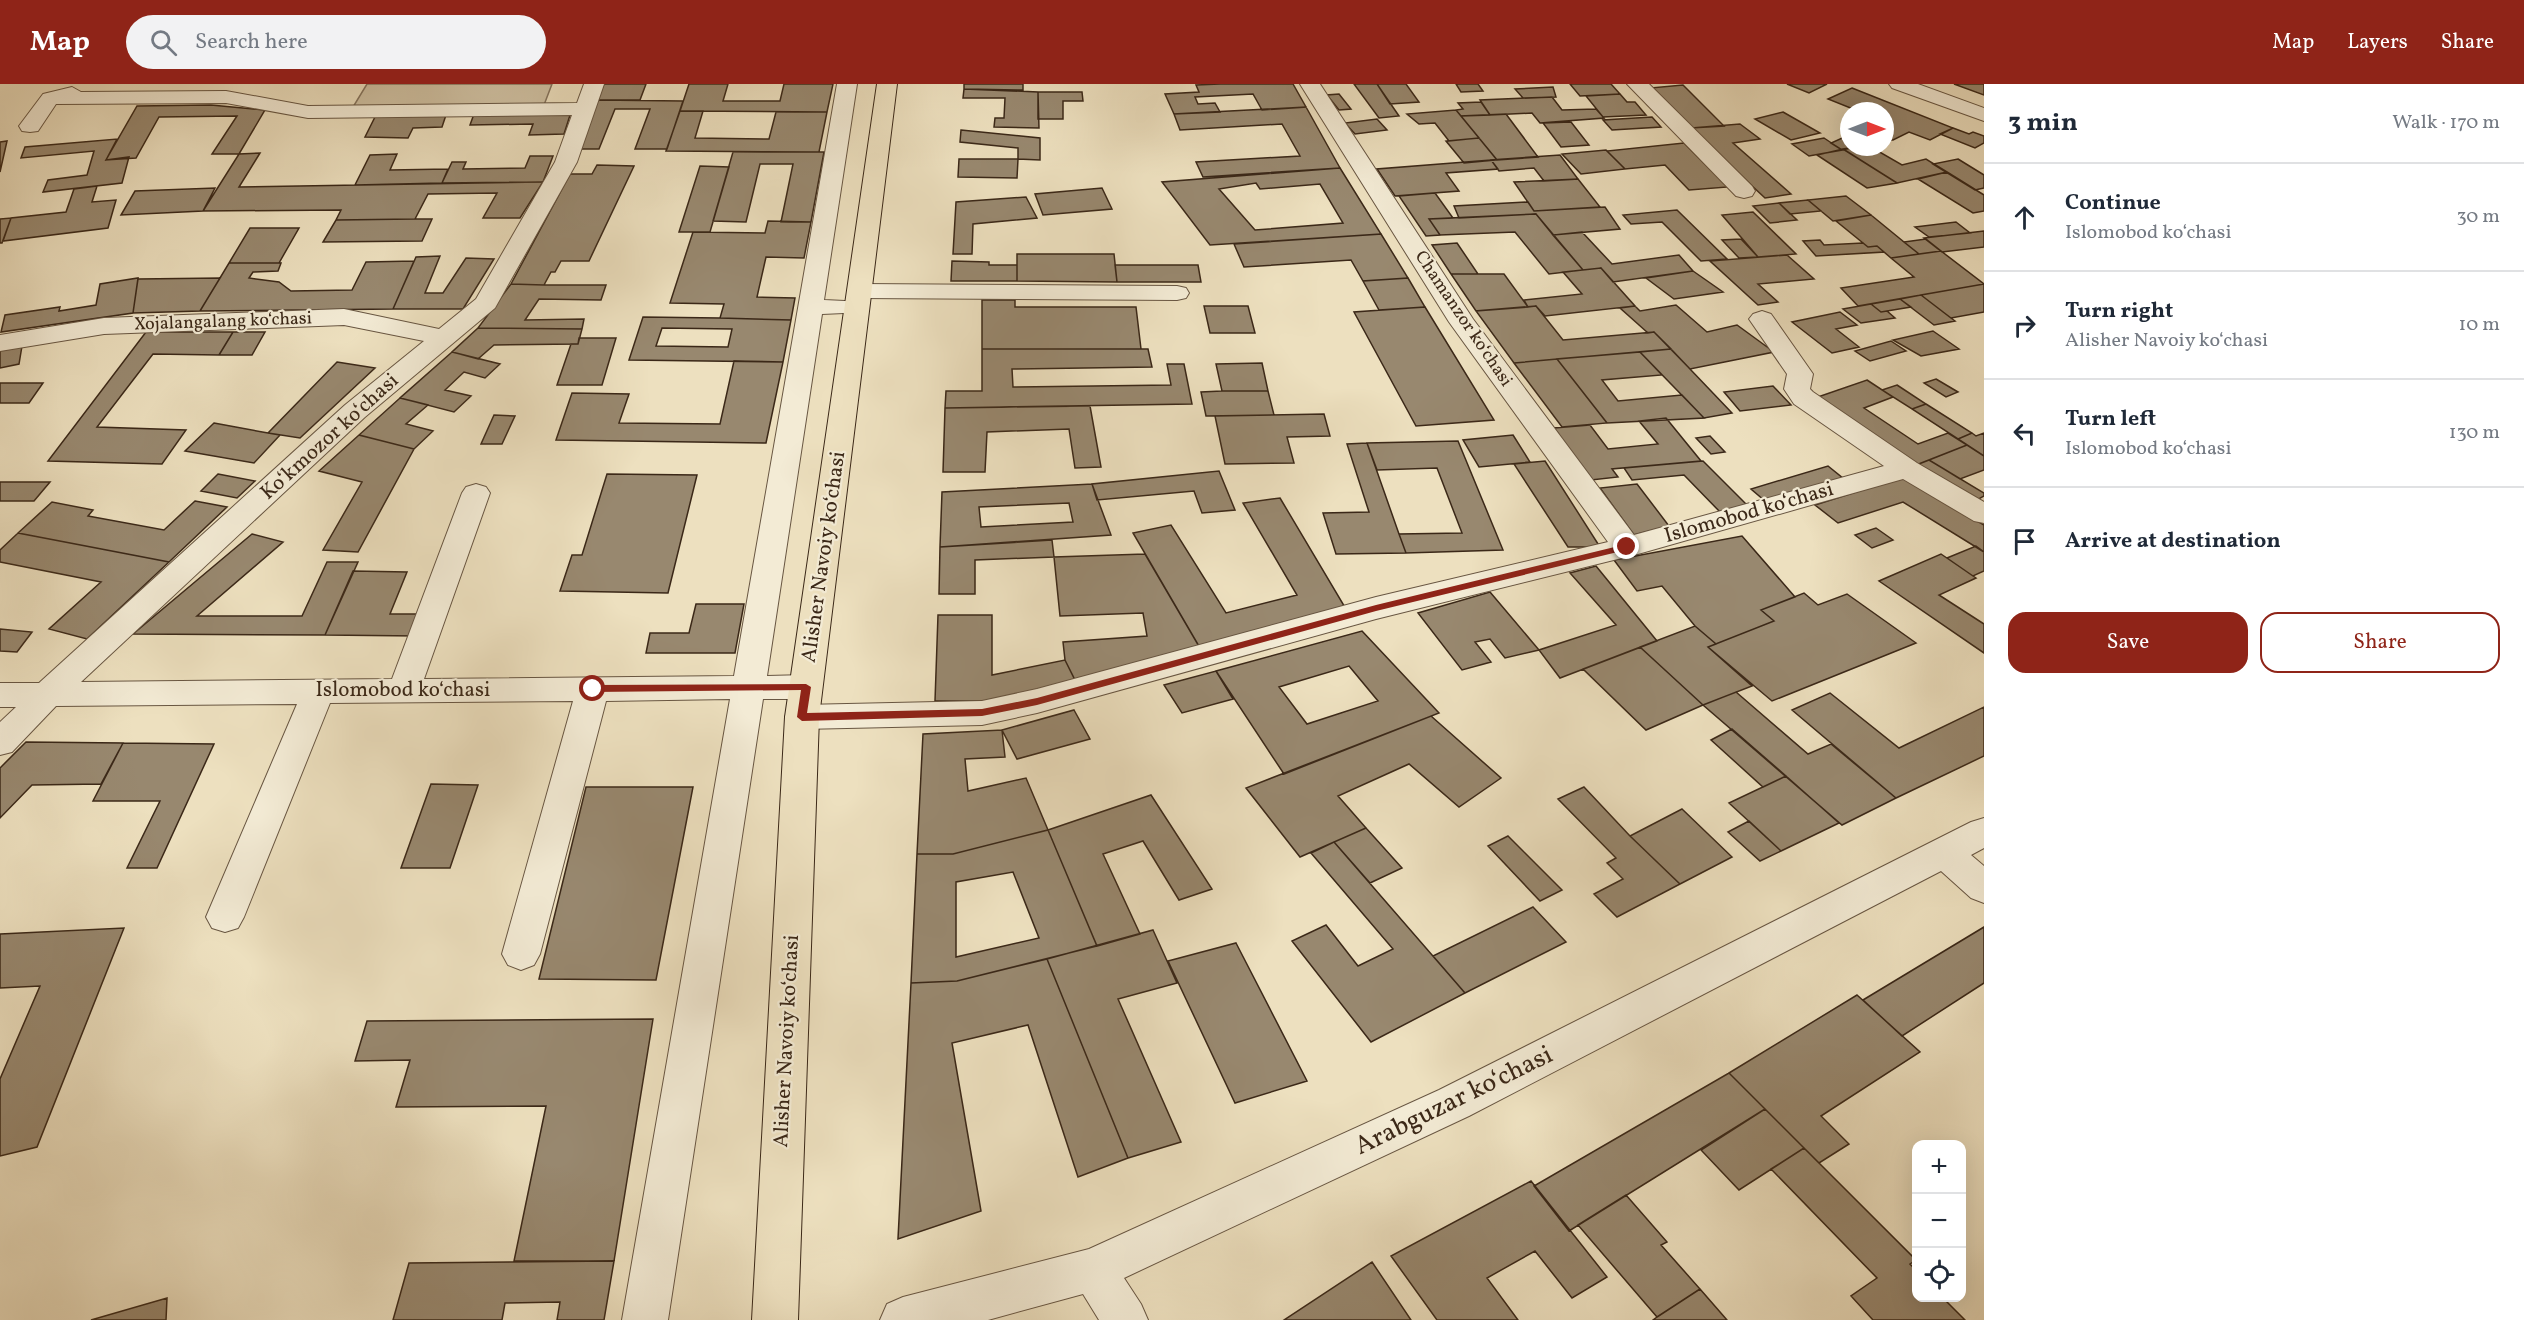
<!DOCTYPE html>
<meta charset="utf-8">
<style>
body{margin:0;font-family:Vollkorn,serif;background:#f2f2f3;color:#1f2937}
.controls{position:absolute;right:18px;bottom:18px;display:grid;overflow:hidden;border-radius:12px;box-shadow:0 6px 24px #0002}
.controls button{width:54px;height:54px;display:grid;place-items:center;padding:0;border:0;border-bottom:2px solid #e0e1e3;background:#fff;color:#1f2937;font:30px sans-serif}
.compass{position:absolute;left:1840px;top:18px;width:54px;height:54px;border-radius:50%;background:#fff;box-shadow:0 6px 24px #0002;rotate:90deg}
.stop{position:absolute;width:18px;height:18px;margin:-14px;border:4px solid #8f2418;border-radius:50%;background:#fff}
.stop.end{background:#8f2418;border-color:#fff;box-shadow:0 2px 6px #0008}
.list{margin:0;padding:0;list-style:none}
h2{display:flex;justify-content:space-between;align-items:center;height:78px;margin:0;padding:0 24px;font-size:26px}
h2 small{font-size:20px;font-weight:400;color:#747a83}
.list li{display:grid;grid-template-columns:39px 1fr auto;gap:18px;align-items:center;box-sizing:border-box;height:108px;padding:0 24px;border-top:2px solid #e0e1e3}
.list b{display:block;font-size:22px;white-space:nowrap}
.list p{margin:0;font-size:20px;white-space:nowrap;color:#747a83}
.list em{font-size:20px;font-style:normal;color:#747a83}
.actions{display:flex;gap:12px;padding:18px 24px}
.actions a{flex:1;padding:14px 0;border:2px solid #8f2418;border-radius:18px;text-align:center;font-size:21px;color:#8f2418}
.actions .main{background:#8f2418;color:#fff}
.icon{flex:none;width:33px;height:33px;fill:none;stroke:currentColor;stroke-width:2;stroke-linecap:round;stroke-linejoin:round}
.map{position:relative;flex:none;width:1984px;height:1236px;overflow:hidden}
header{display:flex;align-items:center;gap:36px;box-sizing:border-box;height:84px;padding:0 30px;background:#8f2418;color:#fff}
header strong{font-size:28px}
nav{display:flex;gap:33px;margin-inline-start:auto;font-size:21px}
.search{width:420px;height:54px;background:#f2f2f3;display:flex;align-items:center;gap:15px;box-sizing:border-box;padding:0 21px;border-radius:33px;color:#747a83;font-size:22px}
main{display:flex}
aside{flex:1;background:#fff}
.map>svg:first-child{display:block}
.green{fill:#cfc1a3;stroke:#85745e;stroke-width:1.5}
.building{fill:#98886f;stroke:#3b2818;stroke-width:1.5;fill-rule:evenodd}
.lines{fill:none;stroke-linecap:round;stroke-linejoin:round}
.minor-casing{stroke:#685642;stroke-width:2}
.major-casing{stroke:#3b2818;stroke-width:2}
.minor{fill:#f3ebd5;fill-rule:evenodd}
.major{fill:#ede0bf;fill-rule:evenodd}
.route{fill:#8f2418}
.labels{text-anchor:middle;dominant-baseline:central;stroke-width:4.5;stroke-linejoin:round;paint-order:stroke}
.far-street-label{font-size:18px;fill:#3b2818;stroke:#f3ebd5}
.street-label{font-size:21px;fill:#3b2818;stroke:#f3ebd5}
.near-street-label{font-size:26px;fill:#3b2818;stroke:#f3ebd5}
</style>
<header>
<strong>Map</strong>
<div class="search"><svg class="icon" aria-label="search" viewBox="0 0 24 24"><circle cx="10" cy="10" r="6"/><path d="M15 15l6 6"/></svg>Search here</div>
<nav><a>Map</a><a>Layers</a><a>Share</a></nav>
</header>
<main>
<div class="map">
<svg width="1984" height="1236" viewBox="0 0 1984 1236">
<rect width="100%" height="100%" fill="#ede0bf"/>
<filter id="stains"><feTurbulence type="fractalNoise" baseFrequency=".00333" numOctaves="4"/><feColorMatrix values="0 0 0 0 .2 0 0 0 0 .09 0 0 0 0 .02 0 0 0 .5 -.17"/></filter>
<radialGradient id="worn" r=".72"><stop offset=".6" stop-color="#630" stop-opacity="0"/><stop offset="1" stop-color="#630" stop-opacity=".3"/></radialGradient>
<path class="green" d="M367 0H552L544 21 353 23Z"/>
<path class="building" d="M604 0H646L640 16H597Z
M689 0H728L723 17H780L784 0H833L827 28 680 27Z
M964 0H1023V6L964 5Z
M1220 0H1293L1306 23 1262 26 1253 10 1195 13 1198 20 1215 19 1220 28 1174 30 1165 10 1199 8 1196 1Z
M1354 0H1377L1399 32 1379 34Z
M1377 0H1406L1419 18 1390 20Z
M1456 0H1478L1483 7 1461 8Z
M1570 0H1611L1620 10 1580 12Z
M1787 0H1827L1809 9Z
M1954 0H1984V11Z
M1683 1 1724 42 1690 44 1650 4Z
M1553 3 1556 13 1523 14 1515 5Z
M1852 4 1953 44 1930 56 1909 48 1893 56H1885V27H1858L1828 15Z
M964 5 1038 8 1039 44 994 43 995 34H1004L1005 14H963Z
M1038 8H1082L1083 17H1063V35H1038Z
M1339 10 1351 25 1339 26 1327 11Z
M1620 10 1627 18H1635L1646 31 1603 33 1586 12Z
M1552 13 1562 26 1596 25 1604 34 1540 39 1532 29 1490 31 1480 16Z
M597 16 683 17 667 65H635L650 25H615L599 65H576Z
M1481 18 1490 31 1461 32 1456 26 1463 25 1458 19Z
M211 21 265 26 239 70H212L237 32 159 33 136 74 106 76 137 22Z
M1306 23 1340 84 1203 93 1196 78 1300 72 1282 40 1180 46 1174 30Z
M1456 26 1479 54 1449 57 1435 39 1419 40 1407 30Z
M680 27H703L695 54 769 55 776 28H827L819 68 666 67Z
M571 28 564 50 529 51 533 40 470 41 474 30Z
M1783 28 1820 49 1791 56 1755 35Z
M1506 30 1538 73 1497 76 1461 32Z
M446 31 442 43 413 44 408 54 365 53 375 33Z
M1652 33 1661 43 1612 46 1603 36Z
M1377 35 1387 46 1355 50 1345 39Z
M1571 38 1589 61 1561 63 1543 39Z
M1740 40 1760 55 1733 59 1791 110 1765 114 1690 44Z
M1953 44 1969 50 1973 48 1984 52V59L1975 64 1940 50Z
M961 46 1040 54V76L1018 75V64L960 58Z
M1849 51V63H1856L1842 66 1831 59Z
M1479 54 1497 76 1464 79 1446 57Z
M1824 54 1842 66 1809 72 1792 60Z
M117 55 106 76 129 73 122 99 43 108 48 96 87 91 94 67 21 74 25 63Z
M7 57 0 88V58Z
M1684 59 1728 103 1689 106 1665 81 1625 85 1607 67Z
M1856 63H1871L1902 81 1926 75 1947 88 1897 99 1843 65Z
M1843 65 1897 99 1867 104 1817 71Z
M1606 66 1625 85 1581 90 1562 70Z
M733 68H824L811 138H781L793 80H760L746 138 713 137Z
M260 69 239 103 543 98 520 134H483L497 109 428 110 415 135 336 136 341 126 203 127 239 70Z
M397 70 390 86 448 85 442 99 355 101 370 71Z
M1560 71 1578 95 1544 97 1534 84 1499 87 1491 76Z
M530 72H553L543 98 442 99 452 78H466L463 85 525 84Z
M959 75H1018L1017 94 958 93Z
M1958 75 1984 91V104L1975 106 1933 80Z
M1491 76 1498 85 1446 89 1459 107 1395 112 1377 85Z
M597 81 634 82 589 177H561L555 188H551L544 201 511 200 570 90H592Z
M700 82 729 83 710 148H679Z
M1340 84 1381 150 1210 161 1162 98ZM1256 99 1260 105 1320 100 1343 139 1255 146 1219 105Z
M1947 88 1984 111V127L1973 129 1918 95Z
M1578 95 1600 123 1534 127 1514 98Z
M97 102 92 118 116 116 108 144 3 157 11 134 66 128 74 105Z
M215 104 203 127 121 131 135 107Z
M1102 104 1112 125 1043 131 1035 110Z
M1435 109 1453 134 1429 135 1440 151 1426 152 1399 112Z
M1846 112 1871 131 1833 137 1808 116Z
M1026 113 1037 134 973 140 972 170H953L956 118Z
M1808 116 1821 127 1790 130 1779 119Z
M1528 118 1534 127 1605 123 1620 145 1553 151 1536 130 1459 134 1454 122Z
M1779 119 1797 136 1770 139 1753 122Z
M1677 126 1727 175 1701 177 1662 138 1631 140 1623 131Z
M1753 128 1796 170 1758 173 1722 131Z
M1536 130 1583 186 1549 190 1515 148 1440 151 1429 135Z
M1871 131 1904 158 1919 170 1891 174 1877 162 1868 163 1836 137Z
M11 134 2 159H0V135Z
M415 135H432L422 157 323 158 336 136Z
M768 137 811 138 804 174 766 173 757 213 795 214 791 236 720 234 724 220 670 219 693 148 765 149Z
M1956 138 1970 149 1929 153 1915 143Z
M250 144H299L279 179H229Z
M1984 147V163L1942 168 1924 154Z
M1582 148 1612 180 1679 171 1693 187 1613 198 1601 184 1583 186 1553 151Z
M1381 150 1408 194 1363 197 1351 176 1244 183 1234 160Z
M1741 155 1758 173 1739 174 1722 156Z
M1926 155 1941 167 1919 170 1904 158Z
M1820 156 1824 161 1863 159 1868 163 1877 162 1884 168 1816 172 1803 157Z
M1457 159 1478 190H1451L1432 161Z
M1941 167 1984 200 1858 222 1841 204 1914 193 1891 174Z
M1017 170H1114L1117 198 1017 197Z
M1787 171 1814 195 1758 200 1778 218 1758 221 1710 177Z
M440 172 425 209H443L466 174 494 175 463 225H393L416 173Z
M414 177 393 225 200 227 229 179H281L278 187 253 188 249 194 279 198 291 207 352 206 366 178Z
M952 177 989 178V181H1017V197H951Z
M1115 181H1198L1201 198H1117Z
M1601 184 1635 222 1545 232 1536 222 1528 223 1524 216 1582 210 1563 188Z
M1693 187 1723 208 1674 215 1646 194Z
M1451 190H1504L1528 223 1476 227Z
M138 194 133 229 1 248 5 231 60 223 59 227 96 221 100 200Z
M220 194 200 227 133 229 138 195Z
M1408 194 1425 223 1379 226 1363 197Z
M511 200 544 201H606L601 216 539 215 525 236 584 235 582 245 478 244Z
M1984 200V228L1951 234 1921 211Z
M1921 211 1951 234 1955 237 1934 241 1900 215Z
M1900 215 1911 223 1881 228 1871 220Z
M982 216H1015V223H1136L1141 265H982Z
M1871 220 1881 228 1887 227 1895 234 1861 239 1843 225Z
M1676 221 1707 248 1737 241 1774 268 1690 285 1654 248 1648 249 1620 224 1635 222 1640 227Z
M1204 222H1248L1255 249H1210Z
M1536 222 1563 256 1654 248 1671 265 1514 279 1476 227Z
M1425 223 1494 336 1416 342 1354 228Z
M1840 228 1857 241 1836 245 1859 263 1832 269 1792 238Z
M643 233 720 234 791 236 783 278 629 276ZM662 244 732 245 728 263 656 262Z
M478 244 582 245 578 260 494 261 478 275 452 268Z
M1933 247 1959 265 1921 272 1893 256Z
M146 248H233L219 271 153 270 97 343 186 346 162 380 48 377Z
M233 248H265L252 271H219Z
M579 254H616L602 301H557L571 260H578Z
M1891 257 1906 267 1870 277 1855 267Z
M22 262 19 280 0 284V266Z
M982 265H1148L1152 283 1012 285 1013 303 1171 301 1167 280H1184L1192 320 945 324 946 307H982Z
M1671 265 1690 285 1732 329 1704 334 1640 268Z
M452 268 500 280 485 294 464 288 445 306 471 312 454 328 400 314Z
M1640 268 1662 291 1602 296 1618 317 1682 311 1704 334 1607 339 1557 275Z
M1557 275 1607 339 1562 343 1514 279Z
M734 277 783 278 766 359 556 356 572 309 629 310 619 339 720 340Z
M337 278 375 284 300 354 268 349Z
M1262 279 1268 307H1222L1216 280Z
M1936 295 1958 308 1946 313 1924 299Z
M1867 296 1893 313 1864 324 1918 360 1948 349 1967 361 1911 383 1812 315Z
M0 299H43L29 319H0Z
M1897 301 1926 320 1912 325 1882 306Z
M1773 302 1791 321 1740 327 1724 308Z
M1222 307H1268L1274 331 1206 332 1201 308Z
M400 314 428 321 406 340 433 347 414 365 359 351Z
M1926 320 1972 349 1958 355 1912 325Z
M1090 322 1101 383 1075 384 1069 345 987 348 985 388H943L945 324Z
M1324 330 1330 352 1287 353 1294 379 1225 380 1215 332Z
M494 331 515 332 502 360H481Z
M1666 334 1701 377 1612 385 1618 393 1591 396 1554 344 1590 341 1608 365 1658 360 1639 337Z
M214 339 268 349 280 351 254 379 185 367Z
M1972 349 1976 352 1984 349V372L1958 355Z
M359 351 414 365 358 468 323 466 362 398 319 387Z
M1513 351 1530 378 1479 383 1463 356Z
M1710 352 1725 368 1711 370 1696 354Z
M1458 357 1503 466 1406 469 1399 450 1462 449 1437 384 1377 386 1367 359Z
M1367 359 1399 450 1406 469 1336 470 1323 429 1369 428 1347 360Z
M1967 361 1984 372V386L1960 395 1929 376Z
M1929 376 1984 409V412L1972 419 1911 383Z
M1545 377 1600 463H1568L1514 380Z
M1703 377 1749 423 1721 429 1684 391 1632 396 1624 384Z
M1828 382 1844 395 1765 417 1751 405Z
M1219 387 1235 426 1202 429 1194 407 1097 416 1092 400Z
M218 390 255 397 237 414 201 407Z
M607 390 697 391 668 509 560 507 572 471H582Z
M1903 393 1984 441V468L1903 418 1838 439 1815 421Z
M0 398H50L34 417H0Z
M1092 400 1111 451 940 463 942 408ZM1069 419 1073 438 981 443 979 423Z
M1637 400 1669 442 1634 451 1600 404Z
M1280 414 1346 525 1200 564 1133 449 1171 441 1226 529 1297 511 1243 419Z
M195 417 227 423 169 478 18 449 52 418 93 426 88 432 164 446Z
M1876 444 1893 456 1872 464 1855 451Z
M18 449 169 478 87 555 49 545 101 498 0 478V466Z
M252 450 283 458 197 532H302L327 478H358L325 551 133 550Z
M1742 452 1795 513 1761 526 1774 537 1716 560 1695 542 1662 502 1637 507 1614 476Z
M1052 456 1054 473 975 476V510H939L940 463Z
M1976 462 1984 468V487L1973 492 1947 474Z
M1145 470 1200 564 1075 596 1065 576 1063 558 1147 552 1143 529 1060 532 1054 473Z
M1941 470 1976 494 1939 511 1984 540V569L1879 497Z
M1596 482 1657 557 1560 594 1539 566 1616 541 1570 489Z
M353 487 407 488 390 530H427L418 552 325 551Z
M1490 508 1539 566 1505 574 1490 555 1475 558 1491 578 1462 586 1418 529Z
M1804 509 1818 521 1847 510 1916 559 1772 617 1708 563 1774 537 1761 526Z
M696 520H744L735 569H646L650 549H689Z
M938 531H992V591L1065 576 1075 596 995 617H935Z
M1695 542 1716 560 1708 563 1752 602 1703 621 1640 563Z
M0 545 32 548 17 568 0 567Z
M1362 547 1439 629 1284 690 1216 587ZM1349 582 1378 617 1307 640 1279 603Z
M1640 563 1703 621 1646 646 1583 585Z
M1216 587 1233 615 1182 629 1164 601Z
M1736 608 1808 670 1831 660 1896 714 1842 741 1703 621Z
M1830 609 1899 664 1984 623V672L1896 714 1792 626Z
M1074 626 1090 655 1017 675 1002 646Z
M1431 632 1501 694 1459 723 1409 680 1338 712 1366 744 1300 773 1246 704Z
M1732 645 1786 692 1763 703 1711 656Z
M1002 646 1005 673 965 675 968 707 1026 694 1048 746 953 770H917L923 650Z
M26 658 123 659 101 700 32 701 0 734V684Z
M123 659 214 660 157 784H127L160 717H93Z
M1786 692 1839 739 1781 767 1729 719Z
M431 700 478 701 450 784H401Z
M586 703H693L656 896 539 895Z
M1584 703 1630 752 1680 800 1617 833 1594 810 1623 795 1607 779 1616 774 1558 715Z
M1151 711 1212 805 1179 816 1143 757 1103 770 1140 850 1097 862 1048 746Z
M1682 725 1732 773 1680 800 1630 752Z
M1749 737 1781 767 1760 777 1728 748Z
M1366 744 1402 784 1370 799 1334 758Z
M1048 746 1097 862 957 897 911 899 917 770H953ZM1013 788 1039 854 956 873V798Z
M1508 752 1562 806 1540 817 1488 762Z
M1334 758 1465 909 1371 958 1292 857 1326 841 1358 882 1393 865 1311 769Z
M1533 823 1566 858 1465 909 1433 872Z
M1984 843V899L1902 952 1863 916Z
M124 844 37 1063 0 1072V995L40 902 0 904V850Z
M1153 846 1177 899 1118 915 1181 1058 1128 1074 1047 875Z
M1236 859 1307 997 1235 1019 1168 877Z
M1047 875 1128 1074 1078 1093 1028 941 952 959 981 1127 898 1155 911 899 957 897Z
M1857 911 1920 968 1821 1032 1849 1060 1819 1079 1729 989Z
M653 935 614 1177H514L546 1022 396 1023 410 976 355 977 367 937Z
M1729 989 1765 1025 1569 1147 1534 1102Z
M1765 1025 1804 1064 1739 1106 1701 1066Z
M1804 1064 1916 1176 1910 1180 1916 1186V1214H1943L1965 1236H1873L1851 1212 1877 1194 1771 1085Z
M1531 1097 1607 1193 1572 1214 1535 1167 1487 1194 1518 1236H1437L1391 1172Z
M1626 1111 1667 1158 1661 1161 1700 1205 1657 1233 1578 1141Z
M614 1177 604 1236H557L560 1218 505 1219 502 1236H393L409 1179Z
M1372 1178 1411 1236H1284Z
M1700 1205 1727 1236H1653L1657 1233Z
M167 1214 166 1236H91Z"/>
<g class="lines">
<defs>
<path id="minor" d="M584 0H604L577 78 495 224 365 333 81 598 392 595 462 409 466 403 476 400 486 403 490 409 424 595 734 592 837 0H857L824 216 866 218 869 223 866 228 822 230 767 592 806 591 818 595 822 603 818 611 806 615H763L668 1236H622L730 615 606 617 540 870 534 881 521 886 508 881 502 870 573 617 330 619 244 833 238 844 225 848 212 844 206 833 297 620 56 622 12 668 0 671V638L16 623H0V599H39L345 321 424 257 344 241 104 250 0 267V251L104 234 344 225 439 245 476 215 555 78 572 31 308 34 226 19 56 20 38 47 30 48 22 47 19 42 43 10 72 3 81 8 226 7 308 22 577 19Z
M1300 0H1320L1473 235 1634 451 1884 382 1794 320 1784 305 1787 290 1749 235 1753 230 1762 227 1771 230 1813 290 1810 305 1813 308 1917 379 1984 418V439L1974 437 1903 395 1638 470 1376 535 1037 629 982 641 802 645 790 642 785 633 790 624 802 621 982 617 1037 605 1376 513 1608 458 1449 238Z
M1627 0H1649L1752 102 1755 107 1752 112 1744 114 1736 112Z
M1889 0H1918L1984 24V37L1892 4Z
M860 200 1177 202 1186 204 1189 209 1186 214 1177 216 860 214 851 212 848 207 851 202Z
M1984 734V764L1971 771 1984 782V819L1971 814 1941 787 1469 1032 1124 1194 1141 1220 1148 1236H1099L1083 1210 988 1236H880L887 1220 903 1213 1089 1165 1439 1006 1971 738Z"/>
<path id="major" d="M877 0H897L819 633 798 1236H752L785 633Z"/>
</defs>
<use href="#minor" class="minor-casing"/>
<use href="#major" class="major-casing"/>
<use href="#minor" class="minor"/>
<use href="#major" class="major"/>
</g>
<path class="route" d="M1627 460 1630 461V465L1376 527 1037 621 982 632 802 637 797 633 801 606 593 608 588 605 593 601 806 600 811 603 807 629 982 625 1037 614 1376 521Z"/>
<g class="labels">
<g class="far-street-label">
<text transform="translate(1463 235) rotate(56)">Chamanzor koʻchasi</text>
<text transform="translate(223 238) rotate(-2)">Xojalangalang koʻchasi</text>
</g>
<g class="street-label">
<text transform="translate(330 353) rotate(-42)">Koʻkmozor koʻchasi</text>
<text transform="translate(1749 429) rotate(-16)">Islomobod koʻchasi</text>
<text transform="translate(824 473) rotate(-82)">Alisher Navoiy koʻchasi</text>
<text x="403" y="606">Islomobod ko‘chasi</text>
<text transform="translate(787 957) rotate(-87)">Alisher Navoiy koʻchasi</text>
</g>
<g class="near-street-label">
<text transform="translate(1454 1017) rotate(-26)">Arabguzar koʻchasi</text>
</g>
</g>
<rect width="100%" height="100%" filter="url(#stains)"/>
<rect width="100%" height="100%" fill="url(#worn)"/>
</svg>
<div class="controls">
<button>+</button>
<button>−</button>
<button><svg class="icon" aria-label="locate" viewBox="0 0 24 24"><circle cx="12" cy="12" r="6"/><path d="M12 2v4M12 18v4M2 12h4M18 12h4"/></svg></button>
</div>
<svg class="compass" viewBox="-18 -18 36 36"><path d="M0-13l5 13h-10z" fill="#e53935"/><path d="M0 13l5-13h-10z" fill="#747a83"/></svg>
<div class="stop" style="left:593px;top:605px"></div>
<div class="stop end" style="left:1627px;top:463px"></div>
</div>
<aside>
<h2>3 min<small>Walk · 170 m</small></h2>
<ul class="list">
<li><svg class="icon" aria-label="ahead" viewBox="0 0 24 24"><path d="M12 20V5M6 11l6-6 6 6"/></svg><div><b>Continue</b><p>Islomobod ko‘chasi</p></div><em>30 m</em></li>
<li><svg class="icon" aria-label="right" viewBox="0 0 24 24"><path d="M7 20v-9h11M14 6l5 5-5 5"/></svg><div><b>Turn right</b><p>Alisher Navoiy koʻchasi</p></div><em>10 m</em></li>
<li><svg class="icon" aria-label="left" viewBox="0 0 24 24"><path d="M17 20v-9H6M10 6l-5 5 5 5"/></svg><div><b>Turn left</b><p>Islomobod koʻchasi</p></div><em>130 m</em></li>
<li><svg class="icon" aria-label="arrive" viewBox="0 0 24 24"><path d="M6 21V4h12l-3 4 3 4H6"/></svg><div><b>Arrive at destination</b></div></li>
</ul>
<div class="actions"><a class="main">Save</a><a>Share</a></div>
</aside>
</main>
